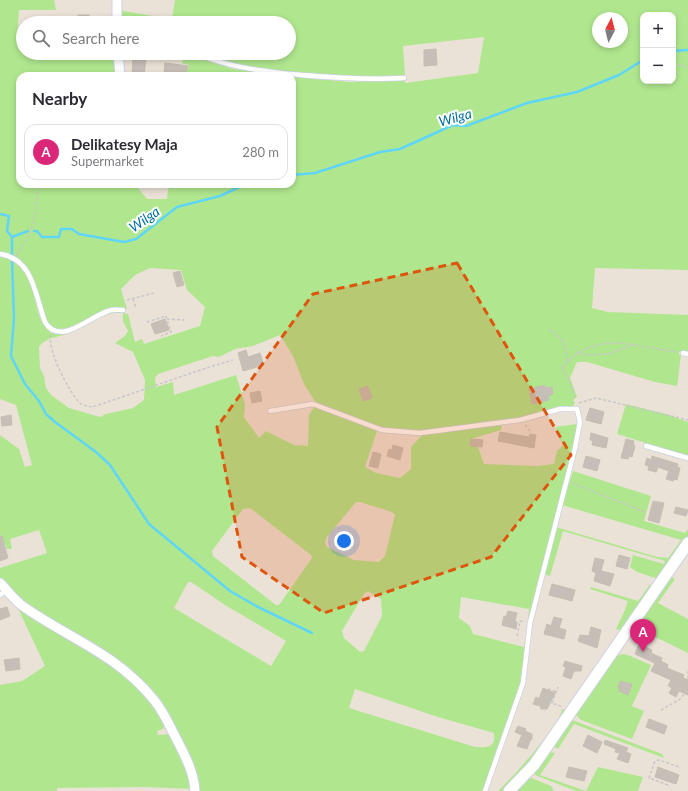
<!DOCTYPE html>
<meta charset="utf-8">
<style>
body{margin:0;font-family:Lato,sans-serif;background:#f7f7f7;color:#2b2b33}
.controls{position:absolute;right:12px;top:12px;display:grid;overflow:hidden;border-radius:8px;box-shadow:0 2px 6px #0003}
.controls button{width:36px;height:36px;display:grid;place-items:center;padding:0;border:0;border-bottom:1px solid #e1e1e2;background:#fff;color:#2b2b33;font:20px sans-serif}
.compass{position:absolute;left:592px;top:12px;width:36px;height:36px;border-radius:50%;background:#fff;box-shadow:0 2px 6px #0003;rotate:7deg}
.you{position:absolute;left:344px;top:541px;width:14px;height:14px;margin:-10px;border:3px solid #fff;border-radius:50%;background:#1a73e8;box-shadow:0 0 0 6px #1a73e833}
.badge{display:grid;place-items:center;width:26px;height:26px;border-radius:50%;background:#db2777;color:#fff;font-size:13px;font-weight:700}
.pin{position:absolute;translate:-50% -33px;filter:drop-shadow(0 1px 2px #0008)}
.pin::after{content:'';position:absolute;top:21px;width:14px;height:12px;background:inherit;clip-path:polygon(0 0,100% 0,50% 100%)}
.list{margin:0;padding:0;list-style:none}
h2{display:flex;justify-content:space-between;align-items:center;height:52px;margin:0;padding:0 16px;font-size:17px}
h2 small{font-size:13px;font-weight:400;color:#7c7c81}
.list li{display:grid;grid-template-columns:26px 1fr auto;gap:12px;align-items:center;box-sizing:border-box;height:56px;margin:0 8px 8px;padding:0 8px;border:1px solid #e1e1e2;border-radius:12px}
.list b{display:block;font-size:15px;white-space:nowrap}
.list p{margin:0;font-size:13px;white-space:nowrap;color:#7c7c81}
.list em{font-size:13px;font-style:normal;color:#7c7c81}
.icon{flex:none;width:22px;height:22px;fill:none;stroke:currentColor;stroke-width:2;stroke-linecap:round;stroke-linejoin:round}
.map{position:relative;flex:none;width:688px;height:791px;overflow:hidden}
.search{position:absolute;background:#fff;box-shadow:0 2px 6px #0003;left:16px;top:16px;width:280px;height:44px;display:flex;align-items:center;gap:10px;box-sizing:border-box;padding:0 14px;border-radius:22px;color:#7c7c81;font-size:15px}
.panel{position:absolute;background:#fff;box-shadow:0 2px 6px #0003;left:16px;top:72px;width:280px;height:116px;border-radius:12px}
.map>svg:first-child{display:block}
.green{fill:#b0e78e;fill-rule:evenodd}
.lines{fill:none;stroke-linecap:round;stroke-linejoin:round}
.stream{stroke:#5fd5f7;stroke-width:2.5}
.building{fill:#c6bfb7;stroke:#c6beb1}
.service-casing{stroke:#ccd1e2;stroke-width:6}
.minor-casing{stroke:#ccd1e2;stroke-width:11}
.tertiary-casing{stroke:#ccd1e2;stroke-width:13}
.path{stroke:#c7c7c7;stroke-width:1.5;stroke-dasharray:3 2;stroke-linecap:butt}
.service{stroke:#fff;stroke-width:4.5}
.minor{stroke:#fff;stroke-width:9}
.tertiary{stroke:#fff;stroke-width:11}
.marked{fill:#de560d;fill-opacity:0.2;stroke:#de560d;stroke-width:3;stroke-dasharray:8 5;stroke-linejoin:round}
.labels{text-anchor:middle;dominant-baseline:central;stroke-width:4;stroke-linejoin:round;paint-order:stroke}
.water-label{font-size:14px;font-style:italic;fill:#03709f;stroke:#fff}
</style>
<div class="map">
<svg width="688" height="791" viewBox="0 0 688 791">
<rect width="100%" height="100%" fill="#ebe2d7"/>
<path class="green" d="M0 0H54L56 10H19L17 39 23 40V53H116L118 76H20V184H135L147 199H167L169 184H292V76H185L189 65 182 63 183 56 175 53H188L233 69 256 72 349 82 405 80V83L478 73 484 37 403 46 405 75 345 78 252 68 230 64 198 53H289V23H118L119 8H122L123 11 172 19 175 0H688V270L595 268 592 308 608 312 688 315V351L679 352V355H681L677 386 655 382 587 362H577L570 378 577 397 573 400 575 403 573 406 560 407 520 419 485 425 414 431 397 430 377 426 316 403 304 384 293 356 280 335 253 346 235 349 219 357 213 356 158 374 155 378 156 387 173 382 174 395 236 375 245 404 244 417 259 438 266 431 294 445 308 446 309 415 314 407 377 431 365 467 376 473 400 478 411 469V447L422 435 502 425 501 430 471 439 470 445 478 447 484 464 537 466 554 464 557 451 563 445 555 427 577 424 573 449 537 584 527 635 529 609 461 597 459 618 470 626 473 634 524 647 525 640 527 641 520 684 483 791H199L193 763 184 745 125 666 91 642 41 614 26 603 0 578V568L47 553 39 530 10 539 12 549H7L5 544 0 546V435L19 449 25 467 32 465 16 405 0 399ZM643 15H673V81H643ZM598 18H622V42H598ZM18 259 28 268 46 321 54 330C81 330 98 305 127 309L121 289 135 275 150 268 181 270 187 290 205 307 200 326 144 344 142 339 135 342 128 314C100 303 79 339 51 333 30 316 39 279 18 262ZM114 313H123V321L128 331 125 336 115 343 133 352 145 380 144 400 133 408 106 414 100 417 69 408 51 395 46 388 44 376 40 368 39 347 42 343 51 338 64 335 105 315ZM356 502H360L392 512 395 515 385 556 379 562 354 560 327 547 325 542 327 537ZM250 508 311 555 312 558 279 605H276L213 556 212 551 243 509ZM188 582H191L225 605 286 641 271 666 174 608ZM368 591 381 599 382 616 364 651 360 652 344 638 342 631 364 594ZM355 689 438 717 494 733C496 748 487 748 475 747L349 708Z
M626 404 666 414 688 422V456L617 434Z
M573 471 651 496 644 521 685 533 688 529V538L658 579 637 572 630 567 633 555 664 564 665 561 563 531 550 576 543 574 556 527 657 557 668 558 681 540 562 505Z
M670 576 675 579 658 603 688 619V653L637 628 643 622 641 621Z
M647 584 653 587 622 631 616 629 624 612 628 601 590 589 591 587 638 601 649 586Z
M17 606 114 666 153 702 165 723 163 729 157 731 158 735 170 734 187 767 192 789 145 787 57 788V791H0V685L22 681 45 666Z
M622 654 628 655 651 665 632 706 644 711 632 739 581 720 576 715 616 656Z
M567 707 568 708 530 764 504 791H498C511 779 561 724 562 709L565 710Z
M572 720 662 754 664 758 574 724 558 749 555 747 554 743Z
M548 752 555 753 540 775 586 791H576L535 775 534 771Z
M598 767 643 777 638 791H586Z
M529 777 551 786 554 791H515Z"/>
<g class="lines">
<path class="stream" d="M673 51 688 50
M292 175 315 173 380 152 400 149 453 125 466 126 527 103 577 92 619 75 643 60
M0 214 9 216 7 231 12 237
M34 231H37L42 237H59L61 229H72L79 234 124 242 136 239 177 207 220 196 246 184
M12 237 28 231
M12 255V237
M12 259 14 318 11 356 25 384 39 401 46 414 55 422 96 452 110 465 149 524 230 591 256 606 312 633"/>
</g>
<path class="building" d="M78 15H89V23H79Z
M436 49 437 65 424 66V50Z
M133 58 146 59 144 75 132 74Z
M165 63 188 66 185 76 164 73Z
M180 271 184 285 177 287 173 273Z
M165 319 169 330 155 334 151 324Z
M246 350 248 357 260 353 264 365 243 371 238 353Z
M545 385V388L552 387 553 394 548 396 549 400 532 404 529 389Z
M368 386 372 398 363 401 359 389Z
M260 391 262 401 252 403 250 393Z
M590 408 604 412 601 424 586 420Z
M11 415 12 425 2 426 1 417Z
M500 432 529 437 530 434 536 435 534 448 498 441Z
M591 433 608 438 606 448 592 445 593 441 590 440Z
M471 439 483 440 482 447 470 446Z
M626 439 634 441 633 445 635 446 632 457 629 456 628 459 621 458Z
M393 445 403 448 400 460 387 456 389 449 392 450Z
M373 452 381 454 378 468 369 466Z
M586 456 600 460 597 471 583 467Z
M652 456 678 464 677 467 680 468 677 480 674 479 673 481 666 479 669 471 658 467 656 472 648 470 649 466 645 465 647 458 651 460Z
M653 501 664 503 659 523 648 520Z
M676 507 688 510 686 516 674 513Z
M0 536H2L8 558 0 561Z
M619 555 630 558 627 569 616 566Z
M595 558 604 560 601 571 614 574 610 586 594 581 596 573 592 571Z
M552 584 575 590 572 601 549 595Z
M7 607 10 616 0 620V609Z
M508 611 517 613 515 621 517 622 516 629 502 625 504 616 506 617Z
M554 617 562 619 559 628 566 630 564 639 544 634 547 624 551 626Z
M591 627 601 630 597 648 578 641 580 635 589 636Z
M639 644 652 650 651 653 662 658 661 661 668 665 667 668 684 675 683 678 688 680V695L679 691 676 697 669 693 672 688 668 686 671 680 651 671 655 663 635 654Z
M19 658 20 669 6 671 4 660Z
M565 661 582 666 581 671H574L571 679 563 676 566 667 563 666Z
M620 681 632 684 628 695 619 691 620 689 618 688Z
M543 688 555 693 547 709H541L540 706 533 704 536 697 539 699Z
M649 719 667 726 664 734 646 727Z
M518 726 526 729 525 731 532 734V739L530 741 527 749 517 746 522 735 515 732Z
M588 735 602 742 597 753 583 746Z
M605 740 628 748 626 752 631 754 628 763 617 759 620 753 615 752 616 749 604 744Z
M569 767 587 771 584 781 566 777Z
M658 767 679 775 676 784 655 777Z"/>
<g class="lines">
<defs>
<path id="service" d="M194 53C232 68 260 71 301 75 336 78 369 80 404 78
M0 254C34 259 35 296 45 322 60 347 89 317 108 311 113 309 118 310 123 310
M683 353 688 354
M270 411 313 404 382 430 420 433 520 420 560 409H577L580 422 575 448 530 623 523 683 485 791
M646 446 688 458
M0 595 7 590"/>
<path id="minor" d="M117 23V0
M118 53 120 76
M0 583C8 591 15 601 24 607 70 639 117 654 154 700 164 712 170 727 177 740 185 756 194 772 195 791"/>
<path id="tertiary" d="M509 791 534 765 688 543"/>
</defs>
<use href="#service" class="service-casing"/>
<use href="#minor" class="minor-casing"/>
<use href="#tertiary" class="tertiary-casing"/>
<path class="path" d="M99 53 101 57
M42 57 111 58
M673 63 688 67
M16 255C35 231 36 213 38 184
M133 299 136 308
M127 300 154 293
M167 319 184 320
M147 322 166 316 171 332 161 336
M549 329C563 340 566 343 568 362L561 368 572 386 575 398
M51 335C46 348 70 394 80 403 84 406 88 406 92 407 139 392 185 374 233 360
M634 345C613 341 596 343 577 353L587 355 608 354 634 345 677 352
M568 362 577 353
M579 403 596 398 688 420
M525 425 531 432
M572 483 645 512
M517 636 520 621 525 622
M688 671V679
M548 689 557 692
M549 702 563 707
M552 703 558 687
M661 710 679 700 688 690
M668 785 649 778 655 761 659 760 679 767"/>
<use href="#service" class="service"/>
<use href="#minor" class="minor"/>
<use href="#tertiary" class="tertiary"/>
</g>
<path class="marked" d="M457 263 571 455 491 557 324 613 242 557 217 427 313 294Z"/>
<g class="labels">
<g class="water-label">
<text transform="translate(455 117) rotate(-15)">Wilga</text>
<text transform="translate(144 219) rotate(-35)">Wilga</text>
</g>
</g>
</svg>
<div class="controls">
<button>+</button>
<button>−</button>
</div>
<svg class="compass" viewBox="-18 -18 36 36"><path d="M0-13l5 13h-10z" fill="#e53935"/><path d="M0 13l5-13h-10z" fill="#7c7c81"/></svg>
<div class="you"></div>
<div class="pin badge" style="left:643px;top:652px">A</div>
<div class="search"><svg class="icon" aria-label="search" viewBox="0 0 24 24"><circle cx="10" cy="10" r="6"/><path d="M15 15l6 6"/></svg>Search here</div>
<section class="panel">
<h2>Nearby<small></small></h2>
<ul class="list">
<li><span class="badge">A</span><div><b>Delikatesy Maja</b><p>Supermarket</p></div><em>280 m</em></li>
</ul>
</section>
</div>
